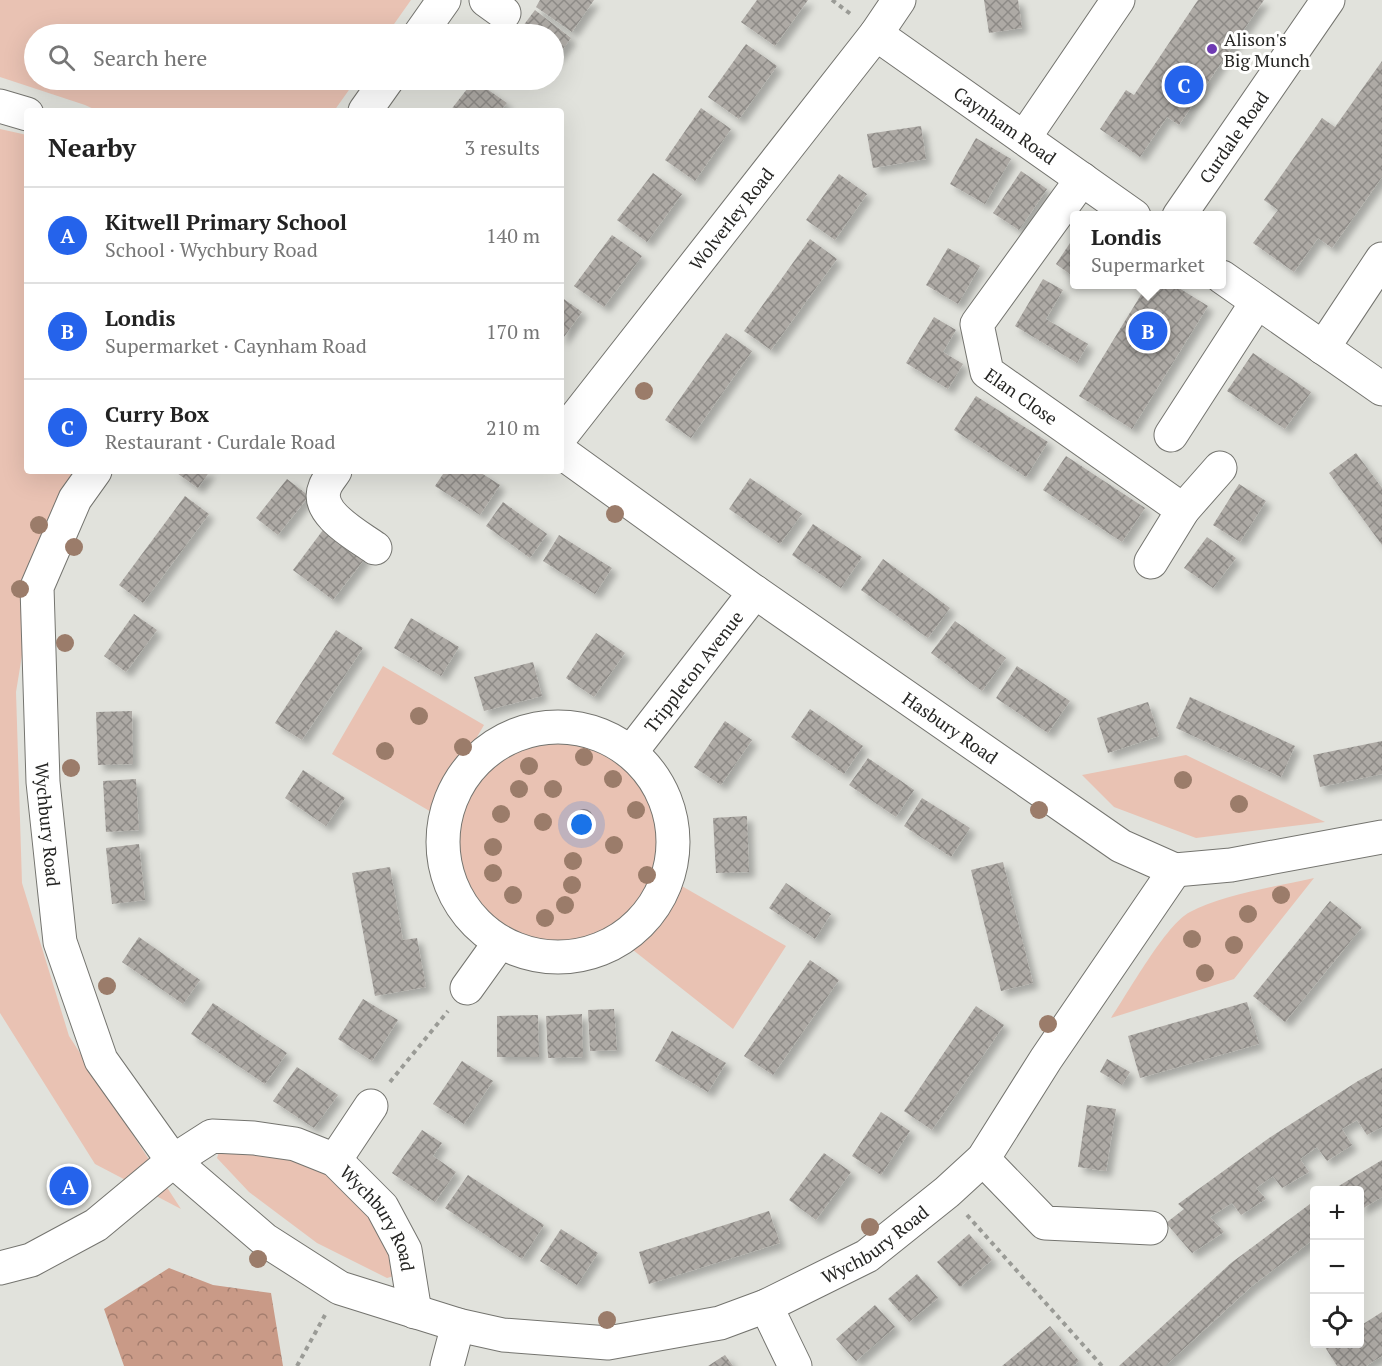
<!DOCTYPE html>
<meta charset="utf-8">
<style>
body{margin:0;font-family:"PT Serif",serif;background:#f2f2f2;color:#222}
.controls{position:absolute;right:18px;bottom:18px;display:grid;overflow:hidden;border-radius:6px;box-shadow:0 6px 24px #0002}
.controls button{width:54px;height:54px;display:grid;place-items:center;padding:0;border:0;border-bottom:2px solid #e0e0e0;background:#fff;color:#222;font:30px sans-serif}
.you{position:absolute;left:582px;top:825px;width:21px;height:21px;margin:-15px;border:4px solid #fff;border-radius:50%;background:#1a73e8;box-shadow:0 0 0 9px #1a73e833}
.badge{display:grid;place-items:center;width:39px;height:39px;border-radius:50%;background:#2563eb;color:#fff;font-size:20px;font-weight:700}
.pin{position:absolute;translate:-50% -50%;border:3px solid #fff;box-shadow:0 2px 6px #0006}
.popup{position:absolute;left:1070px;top:211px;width:156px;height:78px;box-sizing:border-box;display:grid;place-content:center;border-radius:6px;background:#fff;filter:drop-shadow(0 2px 4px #0005);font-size:20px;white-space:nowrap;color:#767676}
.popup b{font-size:22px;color:#222}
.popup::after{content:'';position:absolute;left:50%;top:100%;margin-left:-12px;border:12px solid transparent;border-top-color:#fff}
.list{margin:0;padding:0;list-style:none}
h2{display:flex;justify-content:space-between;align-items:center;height:78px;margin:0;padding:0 24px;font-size:26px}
h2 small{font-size:20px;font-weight:400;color:#767676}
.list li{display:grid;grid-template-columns:39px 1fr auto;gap:18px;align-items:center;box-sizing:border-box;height:96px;padding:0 24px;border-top:2px solid #e0e0e0}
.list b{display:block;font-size:22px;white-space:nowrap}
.list p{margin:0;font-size:20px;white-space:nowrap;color:#767676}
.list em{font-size:20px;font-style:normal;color:#767676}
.icon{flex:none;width:33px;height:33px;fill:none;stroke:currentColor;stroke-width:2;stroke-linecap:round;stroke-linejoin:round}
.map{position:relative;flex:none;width:1382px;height:1366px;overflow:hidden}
.search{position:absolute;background:#fff;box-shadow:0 6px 24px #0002;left:24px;top:24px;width:540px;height:66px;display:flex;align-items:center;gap:15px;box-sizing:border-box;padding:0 21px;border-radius:33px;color:#767676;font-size:22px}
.panel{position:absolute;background:#fff;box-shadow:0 6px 24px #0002;left:24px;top:108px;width:540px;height:366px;border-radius:6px}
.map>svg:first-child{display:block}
.green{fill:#e9c2b3}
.forest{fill:url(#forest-crowns)}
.building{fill:url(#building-cross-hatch);filter:url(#shadow)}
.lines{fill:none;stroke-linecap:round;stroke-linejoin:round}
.minor-casing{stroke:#74746f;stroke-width:35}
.path{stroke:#9a9b96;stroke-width:4;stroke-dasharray:4.5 4.5;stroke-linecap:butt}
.minor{stroke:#fff;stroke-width:33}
.tree{fill:#9b7c6a}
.poi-dot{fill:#6f3bb3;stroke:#fffffe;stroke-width:2}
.labels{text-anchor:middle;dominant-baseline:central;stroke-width:6;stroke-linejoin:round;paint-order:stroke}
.poi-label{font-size:18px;fill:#252523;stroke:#fffffe;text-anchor:start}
.street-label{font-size:18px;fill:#252523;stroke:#fffffe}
</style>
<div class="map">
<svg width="1382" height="1366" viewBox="0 0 1382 1366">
<defs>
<pattern id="forest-crowns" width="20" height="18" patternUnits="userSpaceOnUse" patternTransform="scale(1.5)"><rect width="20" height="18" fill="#c99a87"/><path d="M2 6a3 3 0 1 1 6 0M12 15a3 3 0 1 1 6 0" fill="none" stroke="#a37d6e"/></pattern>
<pattern id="building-cross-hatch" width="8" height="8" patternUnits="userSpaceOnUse" patternTransform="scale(1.5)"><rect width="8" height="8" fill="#aeaaa5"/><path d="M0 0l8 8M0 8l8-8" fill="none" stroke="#8d8a86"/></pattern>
<filter id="shadow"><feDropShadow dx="5.5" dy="5.5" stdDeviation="3" flood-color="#0004"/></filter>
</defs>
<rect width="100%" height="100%" fill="#e1e2dc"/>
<path class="green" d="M0 0H411L387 34H34V80H356L334 111H98L85 105 0 77Z
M0 129 27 135V471H81L41 539 16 692 22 883 69 1036 181 1209 95 1164 0 1013Z
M383 666 484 725 433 813 332 754Z
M459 843a100 100 0 1 1 200 0a100 100 0 1 1-200 0Z
M1186 755 1325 822 1196 838 1114 807 1082 775Z
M1314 878 1234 979 1111 1018C1128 993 1166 924 1190 912 1221 895 1278 886 1314 878Z
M680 885 786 946 733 1029 633 950Z
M262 1147 339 1179 392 1238 394 1276 387 1278 317 1243 249 1192 217 1158 219 1152Z"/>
<path class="forest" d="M169 1268 213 1285 271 1293 283 1366H124L104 1309Z"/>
<path class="building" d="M540 0H594L572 32 536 7Z
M757 0H808L775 46 741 22Z
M984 0H1018L1022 28 989 33Z
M1198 0H1264L1179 125 1167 117 1140 157 1100 129 1126 90 1134 95Z
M535 10 571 38 554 61V34H517Z
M746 44 777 66 739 119 708 97Z
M1382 61V177L1332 248 1318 238 1294 272 1253 243 1278 210 1264 200 1322 118 1335 127Z
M474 80 507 103 500 111H450Z
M701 108 731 129 695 181 665 160Z
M921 126 926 159 873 168 867 134Z
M976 138 1011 159 985 204 950 184Z
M1021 171 1047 189 1019 230 993 213Z
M653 173 682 194 647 242 617 220Z
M839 174 867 194 835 240 806 220Z
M612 235 642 256 604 307 574 286Z
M1074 237V277L1056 264Z
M810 239 837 259 771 350 744 331Z
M948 248 980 266 958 304 926 285Z
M1043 279 1063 290 1046 319 1088 344 1077 363 1015 326Z
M1147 285H1174L1208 306 1132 429 1079 396Z
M561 297 582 312 561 341Z
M934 317 956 330 943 352 963 364 948 389 906 363Z
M726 333 752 351 691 438 665 420Z
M1253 353 1311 392 1285 429 1227 391Z
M976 396 1048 442 1026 477 954 430Z
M1356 453 1382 488V545L1329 473Z
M1066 456 1145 508 1122 542 1043 490Z
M174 471H210L198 488Z
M445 471H478L500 485 480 515 435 486Z
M750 478 802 514 780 544 729 509Z
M287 479 309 496 278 535 256 518Z
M1239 484 1266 501 1240 542 1213 525Z
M185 496 209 514 143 603 119 585Z
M503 502 547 534 530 558 486 526Z
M813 524 862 557 841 588 792 555Z
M326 526 366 557 333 600 293 570Z
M559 535 612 568 595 594 543 561Z
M1207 537 1236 558 1213 588 1184 568Z
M883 559 950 608 928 638 861 590Z
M134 614 157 630 126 672 104 656Z
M411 618 459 647 441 676 394 648Z
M955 621 1006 658 982 691 931 653Z
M336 630 363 648 302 740 275 723Z
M596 633 625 653 594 697 566 678Z
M533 662 542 696 484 711 474 677Z
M1017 666 1070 701 1048 733 996 698Z
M1190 697 1295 746 1281 777 1176 728Z
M1148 702 1159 736 1108 753 1097 718Z
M810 709 863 746 844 774 791 737Z
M132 711 133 764 98 765 96 712Z
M725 721 752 740 721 785 694 767Z
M1382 741V774L1320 787 1313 755Z
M868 758 914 790 896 817 849 785Z
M303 770 345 798 326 826 285 798Z
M136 779 139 830 106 832 103 781Z
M922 798 970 828 951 857 904 826Z
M747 816 749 872 716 873 713 818Z
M139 844 145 900 112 904 106 848Z
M1003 862 1033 983 1001 991 971 870Z
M390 867 403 940 417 938 426 987 375 996 352 873Z
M786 883 831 914 815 939 769 908Z
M1330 901 1362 927 1285 1022 1253 996Z
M139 937 200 980 183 1004 122 962Z
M810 960 839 980 773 1075 744 1056Z
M363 999 398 1020 372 1061 338 1039Z
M1247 1002 1259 1044 1140 1078 1128 1036Z
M213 1003 287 1053 265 1084 191 1034Z
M976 1006 1004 1025 932 1130 904 1111Z
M614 1009 617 1050 590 1051 588 1010Z
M582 1014 583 1057 548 1058 546 1016Z
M538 1015 539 1057H497V1016Z
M672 1031 726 1063 708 1092 655 1061Z
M1107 1059 1130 1072 1122 1085 1100 1072Z
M462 1061 493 1081 464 1124 433 1104Z
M297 1067 338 1095 314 1128 273 1101Z
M1382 1068V1127L1367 1135 1357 1120 1342 1129 1352 1145 1327 1161 1317 1147 1300 1159 1309 1172 1282 1188 1273 1176 1256 1188 1266 1199 1241 1215 1232 1203 1210 1217 1224 1232 1192 1253 1166 1223 1184 1209 1178 1204 1269 1138 1358 1081Z
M1087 1105 1116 1109 1106 1171 1078 1167Z
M881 1112 910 1131 881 1175 852 1156Z
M422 1130 442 1143 433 1156 456 1172 435 1202 392 1173Z
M824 1153 851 1172 816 1220 789 1200Z
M1382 1160V1197L1360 1210V1190H1332Z
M468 1175 544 1225 522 1259 445 1208Z
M1314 1201V1239L1252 1286 1165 1366H1119L1231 1263Z
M769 1211 780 1243 649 1284 639 1252Z
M561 1229 598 1253 577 1285 540 1261Z
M969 1234 992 1260 960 1287 937 1262Z
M917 1274 938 1298 909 1322 888 1299Z
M875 1305 895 1327 856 1361 836 1339Z
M1382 1312V1356L1366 1366H1337L1325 1347 1332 1344H1359L1360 1326Z
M1050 1326 1079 1361 1073 1366H1002Z
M725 1355 733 1366H708Z"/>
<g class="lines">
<defs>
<g id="minor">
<path d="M486 0 504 13"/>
<path d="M420 34 444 0"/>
<path id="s1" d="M876 34 1134 216"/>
<path d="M0 106 27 114"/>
<path d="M365 111 387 80"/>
<path d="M1024 138 1118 0"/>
<path id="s2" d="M1082 179 977 324 987 372 1183 510"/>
<path id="s3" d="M1179 216 1328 0"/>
<path d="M1222 277 1382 389"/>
<path d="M1323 348 1382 259"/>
<path d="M1171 435 1257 302"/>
<path id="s4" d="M561 436 876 34 899 0"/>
<path id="s5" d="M561 452 755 592 1121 846 1175 870 1231 865 1382 837"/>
<path id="s6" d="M95 471 75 499 37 587 43 782 60 942 101 1060 173 1161 265 1240 340 1288 458 1325 503 1335 608 1343 720 1323 766 1306 867 1256 947 1192 983 1159 1046 1059 1175 870"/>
<path d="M335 471C332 476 327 481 325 487 314 513 357 535 375 548"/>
<path d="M1151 562 1183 510 1220 468"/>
<circle cx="558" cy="842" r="115"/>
<path id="s7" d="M631 752 755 592"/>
<path d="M467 988 500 942"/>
<path d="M983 1159 1045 1223 1151 1228"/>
<path d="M335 1160 371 1106"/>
<path id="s8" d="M0 1268 31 1260 96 1225 173 1161 212 1136 254 1138 295 1144 335 1160 382 1207 405 1250 415 1312"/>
<path d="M766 1306 795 1366"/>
<path d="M447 1366 458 1325"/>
</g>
</defs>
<use href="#minor" class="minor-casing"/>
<path class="path" d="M832 0 852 15
M390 1082 448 1011
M967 1215 1102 1366
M297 1366 325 1315"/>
<use href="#minor" class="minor"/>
</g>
<g class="tree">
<circle cx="644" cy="391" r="9"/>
<circle cx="615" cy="514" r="9"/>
<circle cx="39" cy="525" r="9"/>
<circle cx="74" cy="547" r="9"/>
<circle cx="20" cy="589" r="9"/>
<circle cx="65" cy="643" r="9"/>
<circle cx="419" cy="716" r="9"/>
<circle cx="463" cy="747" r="9"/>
<circle cx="385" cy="751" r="9"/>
<circle cx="584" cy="757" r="9"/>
<circle cx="529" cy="766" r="9"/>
<circle cx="71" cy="768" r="9"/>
<circle cx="613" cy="779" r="9"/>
<circle cx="1183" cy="780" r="9"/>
<circle cx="519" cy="789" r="9"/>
<circle cx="553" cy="789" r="9"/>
<circle cx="1239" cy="804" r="9"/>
<circle cx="636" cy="810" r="9"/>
<circle cx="1039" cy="810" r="9"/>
<circle cx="501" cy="814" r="9"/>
<circle cx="584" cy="818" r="9"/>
<circle cx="543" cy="822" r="9"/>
<circle cx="614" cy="845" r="9"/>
<circle cx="493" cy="847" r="9"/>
<circle cx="573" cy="861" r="9"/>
<circle cx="493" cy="873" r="9"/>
<circle cx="647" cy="875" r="9"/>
<circle cx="572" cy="885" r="9"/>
<circle cx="513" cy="895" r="9"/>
<circle cx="1281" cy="895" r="9"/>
<circle cx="565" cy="905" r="9"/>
<circle cx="1248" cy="914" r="9"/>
<circle cx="545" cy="918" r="9"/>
<circle cx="1192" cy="939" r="9"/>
<circle cx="1234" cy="945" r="9"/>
<circle cx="1205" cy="973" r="9"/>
<circle cx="107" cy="986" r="9"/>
<circle cx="1048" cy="1024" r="9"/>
<circle cx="870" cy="1227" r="9"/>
<circle cx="258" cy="1259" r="9"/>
<circle cx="607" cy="1320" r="9"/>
</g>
<circle class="poi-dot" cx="1212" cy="49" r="6"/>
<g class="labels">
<g class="poi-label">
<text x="1224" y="39">Alison's<tspan x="1224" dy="21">Big Munch</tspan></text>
</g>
<g class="street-label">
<text stroke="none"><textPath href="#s1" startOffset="158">Caynham Road</textPath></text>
<text stroke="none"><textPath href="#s3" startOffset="96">Curdale Road</textPath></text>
<text stroke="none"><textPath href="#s4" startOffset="276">Wolverley Road</textPath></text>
<text stroke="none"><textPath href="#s2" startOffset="270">Elan Close</textPath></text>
<text stroke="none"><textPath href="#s7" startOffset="102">Trippleton Avenue</textPath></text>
<text stroke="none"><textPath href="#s5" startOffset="477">Hasbury Road</textPath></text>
<text stroke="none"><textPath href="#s6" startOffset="368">Wychbury Road</textPath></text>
<text stroke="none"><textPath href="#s8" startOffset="453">Wychbury Road</textPath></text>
<text stroke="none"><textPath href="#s6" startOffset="1509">Wychbury Road</textPath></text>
</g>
</g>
</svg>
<div class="controls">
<button>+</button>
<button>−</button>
<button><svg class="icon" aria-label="locate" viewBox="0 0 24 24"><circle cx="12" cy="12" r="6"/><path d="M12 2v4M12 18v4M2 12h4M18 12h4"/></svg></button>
</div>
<div class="you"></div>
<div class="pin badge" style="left:69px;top:1186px">A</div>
<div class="pin badge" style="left:1148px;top:331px">B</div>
<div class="popup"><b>Londis</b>Supermarket</div>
<div class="pin badge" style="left:1184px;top:85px">C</div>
<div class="search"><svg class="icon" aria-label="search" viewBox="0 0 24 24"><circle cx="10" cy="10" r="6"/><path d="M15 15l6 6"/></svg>Search here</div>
<section class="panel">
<h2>Nearby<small>3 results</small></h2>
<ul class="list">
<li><span class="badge">A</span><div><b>Kitwell Primary School</b><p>School · Wychbury Road</p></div><em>140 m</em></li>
<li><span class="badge">B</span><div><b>Londis</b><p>Supermarket · Caynham Road</p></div><em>170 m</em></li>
<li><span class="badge">C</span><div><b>Curry Box</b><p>Restaurant · Curdale Road</p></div><em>210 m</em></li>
</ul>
</section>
</div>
